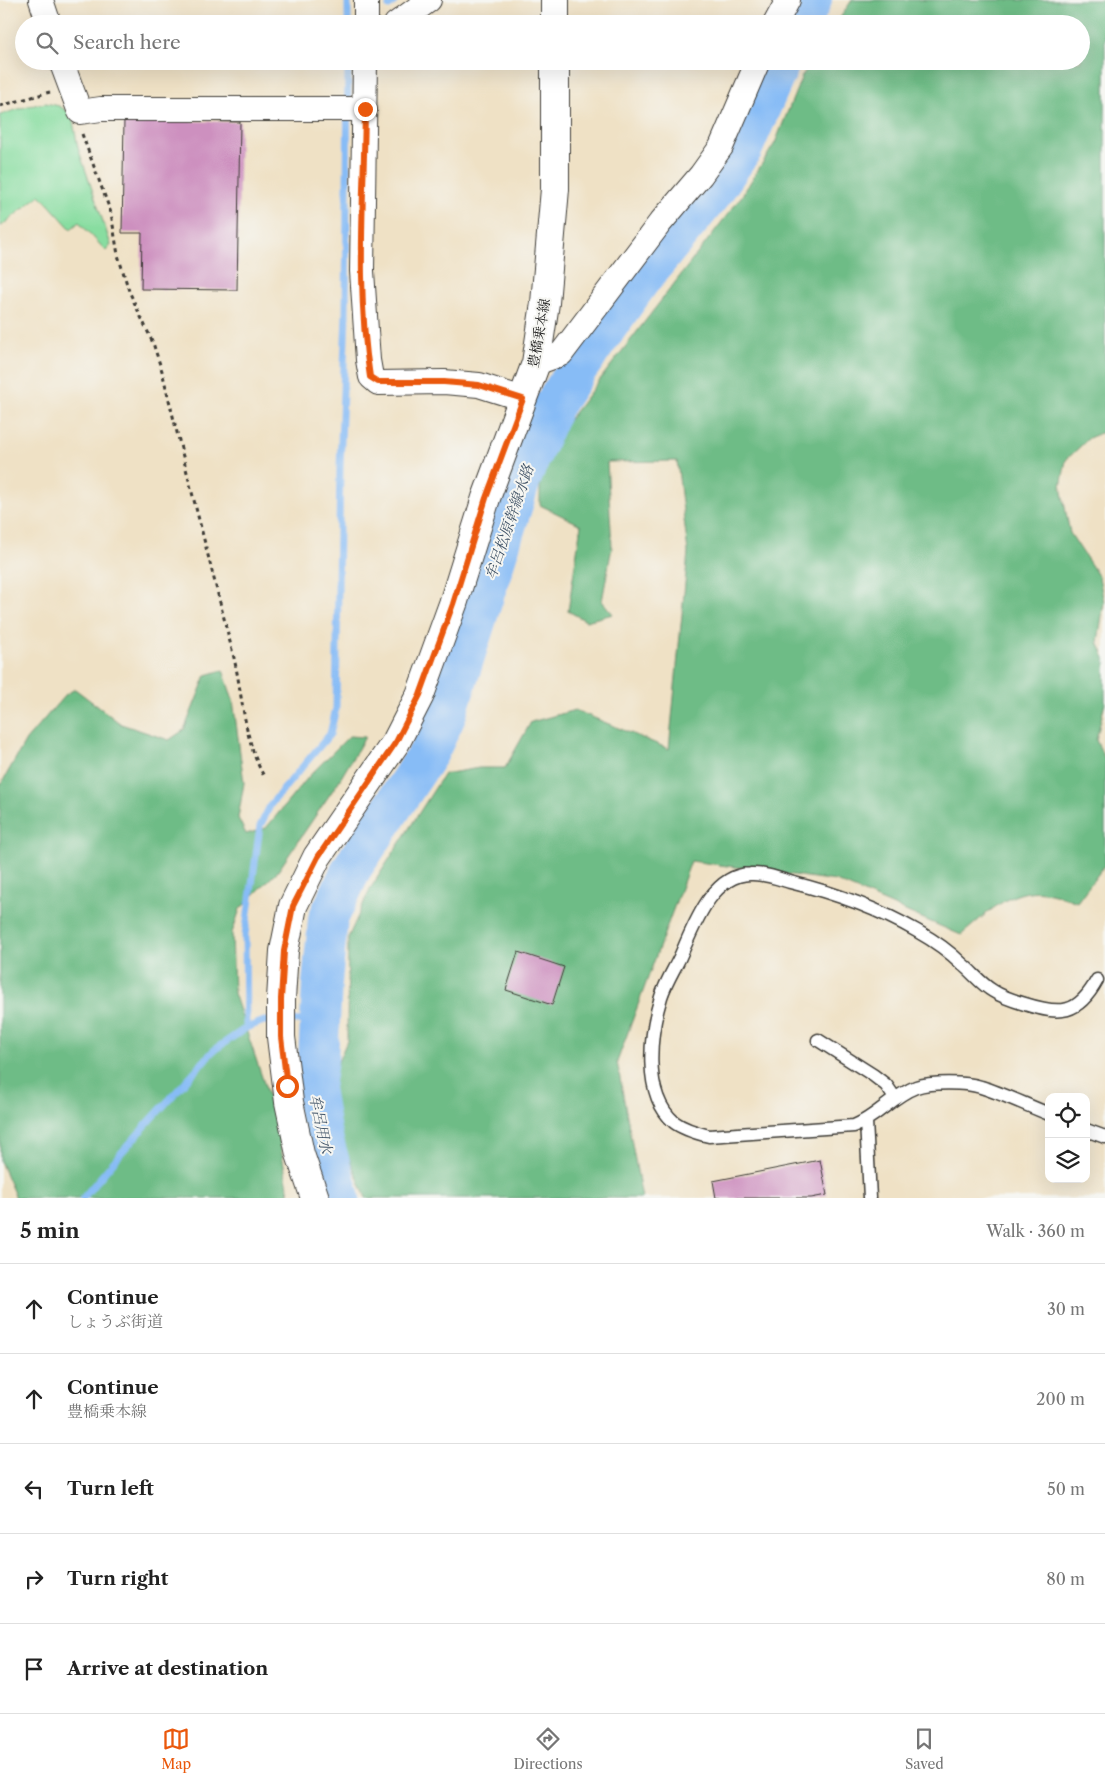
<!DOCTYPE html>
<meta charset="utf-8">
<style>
body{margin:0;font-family:"Libre Caslon Text","Noto Serif JP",serif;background:#f2f2f2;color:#222}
.controls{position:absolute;right:15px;bottom:15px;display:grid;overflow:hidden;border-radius:10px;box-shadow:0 5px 20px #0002}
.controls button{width:45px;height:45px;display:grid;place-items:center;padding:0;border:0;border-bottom:1px solid #e0e0e0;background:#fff;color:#222;font:25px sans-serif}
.stop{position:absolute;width:15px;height:15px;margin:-11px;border:4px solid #ea580c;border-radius:50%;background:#fff}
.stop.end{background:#ea580c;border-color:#fff;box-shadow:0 1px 5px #0008}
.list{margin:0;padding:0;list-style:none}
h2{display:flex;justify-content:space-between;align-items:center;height:65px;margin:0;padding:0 20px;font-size:21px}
h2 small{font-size:16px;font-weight:400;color:#767676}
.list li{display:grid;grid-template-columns:32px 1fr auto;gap:15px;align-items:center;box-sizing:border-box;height:90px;padding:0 20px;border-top:1px solid #e0e0e0}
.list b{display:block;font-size:19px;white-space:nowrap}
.list p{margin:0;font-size:16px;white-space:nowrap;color:#767676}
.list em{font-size:16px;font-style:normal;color:#767676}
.icon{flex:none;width:28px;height:28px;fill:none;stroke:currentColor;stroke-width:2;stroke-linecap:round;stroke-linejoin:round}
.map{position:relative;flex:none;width:1105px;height:1198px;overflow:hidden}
.search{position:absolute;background:#fff;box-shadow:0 5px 20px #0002;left:15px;right:15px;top:15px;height:55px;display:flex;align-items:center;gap:12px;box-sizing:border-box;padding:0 18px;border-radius:28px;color:#767676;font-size:19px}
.sheet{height:515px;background:#fff}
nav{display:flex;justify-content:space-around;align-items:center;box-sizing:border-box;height:70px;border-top:1px solid #e0e0e0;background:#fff;font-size:14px;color:#767676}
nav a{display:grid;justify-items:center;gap:2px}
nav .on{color:#ea580c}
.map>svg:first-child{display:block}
.green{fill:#88dda0;stroke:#527c5e}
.forest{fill:#6ebc86;stroke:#456c51}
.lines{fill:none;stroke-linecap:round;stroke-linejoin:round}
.stream{stroke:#87bcf6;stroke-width:7}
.river{stroke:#87bcf6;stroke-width:40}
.building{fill:#cd90bf}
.lane-casing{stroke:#3c3a35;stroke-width:15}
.street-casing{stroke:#3c3a35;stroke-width:26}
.primary-casing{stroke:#3c3a35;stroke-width:30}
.path{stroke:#3c3a35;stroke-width:3;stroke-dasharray:4 4;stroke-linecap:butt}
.lane{stroke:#fff;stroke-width:12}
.street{stroke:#fff;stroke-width:24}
.primary{stroke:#fff;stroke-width:28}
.route{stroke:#ea580c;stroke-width:6}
.labels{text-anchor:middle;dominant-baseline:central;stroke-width:4;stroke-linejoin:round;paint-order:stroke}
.street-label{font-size:14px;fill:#1c1c1c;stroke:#f6f6f2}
.water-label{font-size:15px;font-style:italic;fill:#415468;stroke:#f6f6f2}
</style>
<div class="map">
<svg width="1105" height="1198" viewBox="0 0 1105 1198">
<rect width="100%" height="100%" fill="#f6f6f2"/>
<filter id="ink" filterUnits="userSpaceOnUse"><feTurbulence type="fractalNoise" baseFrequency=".02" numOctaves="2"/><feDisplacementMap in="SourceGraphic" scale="10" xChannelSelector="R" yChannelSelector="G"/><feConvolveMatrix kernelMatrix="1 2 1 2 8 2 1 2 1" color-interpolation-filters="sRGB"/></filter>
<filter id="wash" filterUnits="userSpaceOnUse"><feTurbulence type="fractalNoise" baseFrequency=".0096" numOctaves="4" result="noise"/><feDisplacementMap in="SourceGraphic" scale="20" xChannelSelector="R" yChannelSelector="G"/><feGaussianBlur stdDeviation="1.12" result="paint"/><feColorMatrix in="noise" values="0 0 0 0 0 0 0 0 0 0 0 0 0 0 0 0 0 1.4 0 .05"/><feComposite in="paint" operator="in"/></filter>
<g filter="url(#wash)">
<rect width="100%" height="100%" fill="#efe1c5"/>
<path class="green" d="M46 103 59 106 67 111 73 121 78 148 111 245 106 251 79 222 71 229 40 195 0 227V115L28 106Z"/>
<path class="forest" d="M852 0H1105V431L1089 438 1066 460 1061 487 1070 533 1099 577 1104 602 1098 642 1105 658V703L1096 740 1105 759V865L1077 902C1066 898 1055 893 1044 892 1010 887 985 916 961 935L836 881 691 861 617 1062 642 1198H366L335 1125 327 1087 347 1041 348 938 370 889 444 774 479 768H505L531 722 575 710 669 749 688 552 677 461 607 462 612 547 602 601 613 614 586 621 568 611 581 525 540 505V477L561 430 741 197 775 143 802 76 812 61H1081V24H836Z
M223 670 233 700 244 783 238 818 246 834 266 828 310 775 349 736 365 737 339 781 278 871 240 909 232 933 234 993 275 1116 290 1198H16L0 1161V786L26 740 65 695 75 689 121 724 169 740 184 730 206 675Z"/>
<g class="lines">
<path class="stream" d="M389 6 396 0
M348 24V0
M288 1021 320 1020
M246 1028 245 935 260 826 271 804 330 734 336 708 340 468 346 315 348 61
M83 1198 121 1153 214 1050 246 1028 264 1021H277"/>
<path class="river" d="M800 24 812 0
M340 1198 321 1131 314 1088 318 1060 322 983 328 919 352 868 429 752 446 716 521 479 553 406 578 368 642 278 713 192 743 148 781 61"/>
</g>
<g id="blocks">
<path class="building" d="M124 120 240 122 237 290 141 289 142 233H122Z
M518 952 564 967 552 1005 506 990Z
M820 1160 827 1195 811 1198H716L713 1181Z"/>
</g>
</g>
<g filter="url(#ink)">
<use href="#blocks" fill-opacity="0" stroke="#3c3a35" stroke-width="1"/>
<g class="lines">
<defs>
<path id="lane" d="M818 1040 873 1075 886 1085 895 1098
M1049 1114C1026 1105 1004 1094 981 1087 966 1082 930 1082 916 1087 892 1096 877 1117 854 1126L709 1136C697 1133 683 1129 674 1122 642 1094 650 1033 661 997 665 984 673 971 679 959 693 929 710 875 750 874 763 873 777 878 790 882 835 893 877 908 917 931 933 940 949 951 962 964 973 973 981 984 993 991 1002 997 1015 1001 1025 1004 1060 1015 1078 1015 1097 980
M866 1121 870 1198
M1086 1130 1105 1137"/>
<path id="street" d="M41 0 49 24
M366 0V24
M396 24 429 0
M775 24 788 0
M61 61 80 112 101 109H365
M365 61 362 271 368 360 371 377 378 383 444 382 479 385 523 399
M536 363 561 354 660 223 701 175 721 147 758 61"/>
<path id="primary" d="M555 24V0
M315 1198 300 1154 289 1102 281 1037V999L284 951 293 906 317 857 396 742 420 695 453 604 486 498 536 363 545 303 555 189V61"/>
</defs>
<use href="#lane" class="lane-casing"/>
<use href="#street" class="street-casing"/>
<use href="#primary" class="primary-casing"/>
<path class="path" d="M0 106 50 92
M82 134 111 213 118 255 129 291 153 343 162 371C185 467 210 562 234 658 243 698 244 742 265 778"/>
<use href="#lane" class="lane"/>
<use href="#street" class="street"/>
<use href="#primary" class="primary"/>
</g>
</g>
<g class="lines" filter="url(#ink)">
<path class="route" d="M287 1086 281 1037V999L284 951 293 906 318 857 396 742 420 695 453 604 486 498 523 399 479 385 444 382H378L370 377C356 289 364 198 365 109"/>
</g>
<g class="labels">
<g class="street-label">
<text transform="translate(539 333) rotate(-80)">豊橋乗本線</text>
</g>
<g class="water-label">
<text transform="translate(509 522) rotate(-71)">牟呂松原幹線水路</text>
<text transform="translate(321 1124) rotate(78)">牟呂用水</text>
</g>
</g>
</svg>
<div class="controls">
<button><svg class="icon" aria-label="locate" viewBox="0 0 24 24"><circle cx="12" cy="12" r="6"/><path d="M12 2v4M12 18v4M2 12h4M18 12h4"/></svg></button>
<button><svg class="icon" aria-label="layers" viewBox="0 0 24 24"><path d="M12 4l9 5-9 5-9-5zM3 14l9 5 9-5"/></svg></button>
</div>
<div class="stop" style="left:287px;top:1086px"></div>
<div class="stop end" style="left:365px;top:109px"></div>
<div class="search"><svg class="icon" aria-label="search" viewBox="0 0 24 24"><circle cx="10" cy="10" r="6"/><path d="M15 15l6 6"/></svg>Search here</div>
</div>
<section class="sheet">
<h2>5 min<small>Walk · 360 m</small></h2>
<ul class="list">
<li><svg class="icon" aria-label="ahead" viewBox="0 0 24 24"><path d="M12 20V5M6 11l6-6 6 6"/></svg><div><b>Continue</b><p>しょうぶ街道</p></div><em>30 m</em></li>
<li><svg class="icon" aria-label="ahead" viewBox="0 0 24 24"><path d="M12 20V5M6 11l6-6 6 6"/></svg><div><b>Continue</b><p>豊橋乗本線</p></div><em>200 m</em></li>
<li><svg class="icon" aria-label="left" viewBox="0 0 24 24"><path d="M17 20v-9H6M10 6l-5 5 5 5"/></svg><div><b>Turn left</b></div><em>50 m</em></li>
<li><svg class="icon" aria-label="right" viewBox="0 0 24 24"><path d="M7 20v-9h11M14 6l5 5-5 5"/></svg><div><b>Turn right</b></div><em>80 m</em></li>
<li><svg class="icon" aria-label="arrive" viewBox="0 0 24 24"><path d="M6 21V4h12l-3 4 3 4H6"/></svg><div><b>Arrive at destination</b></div></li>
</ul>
</section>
<nav>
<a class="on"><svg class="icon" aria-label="map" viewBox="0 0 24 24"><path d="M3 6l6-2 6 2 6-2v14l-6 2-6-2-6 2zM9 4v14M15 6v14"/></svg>Map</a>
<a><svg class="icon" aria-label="directions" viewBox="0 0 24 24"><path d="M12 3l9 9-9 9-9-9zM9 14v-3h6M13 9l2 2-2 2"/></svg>Directions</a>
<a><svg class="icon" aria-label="saved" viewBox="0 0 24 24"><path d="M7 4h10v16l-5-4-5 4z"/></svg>Saved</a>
</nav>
